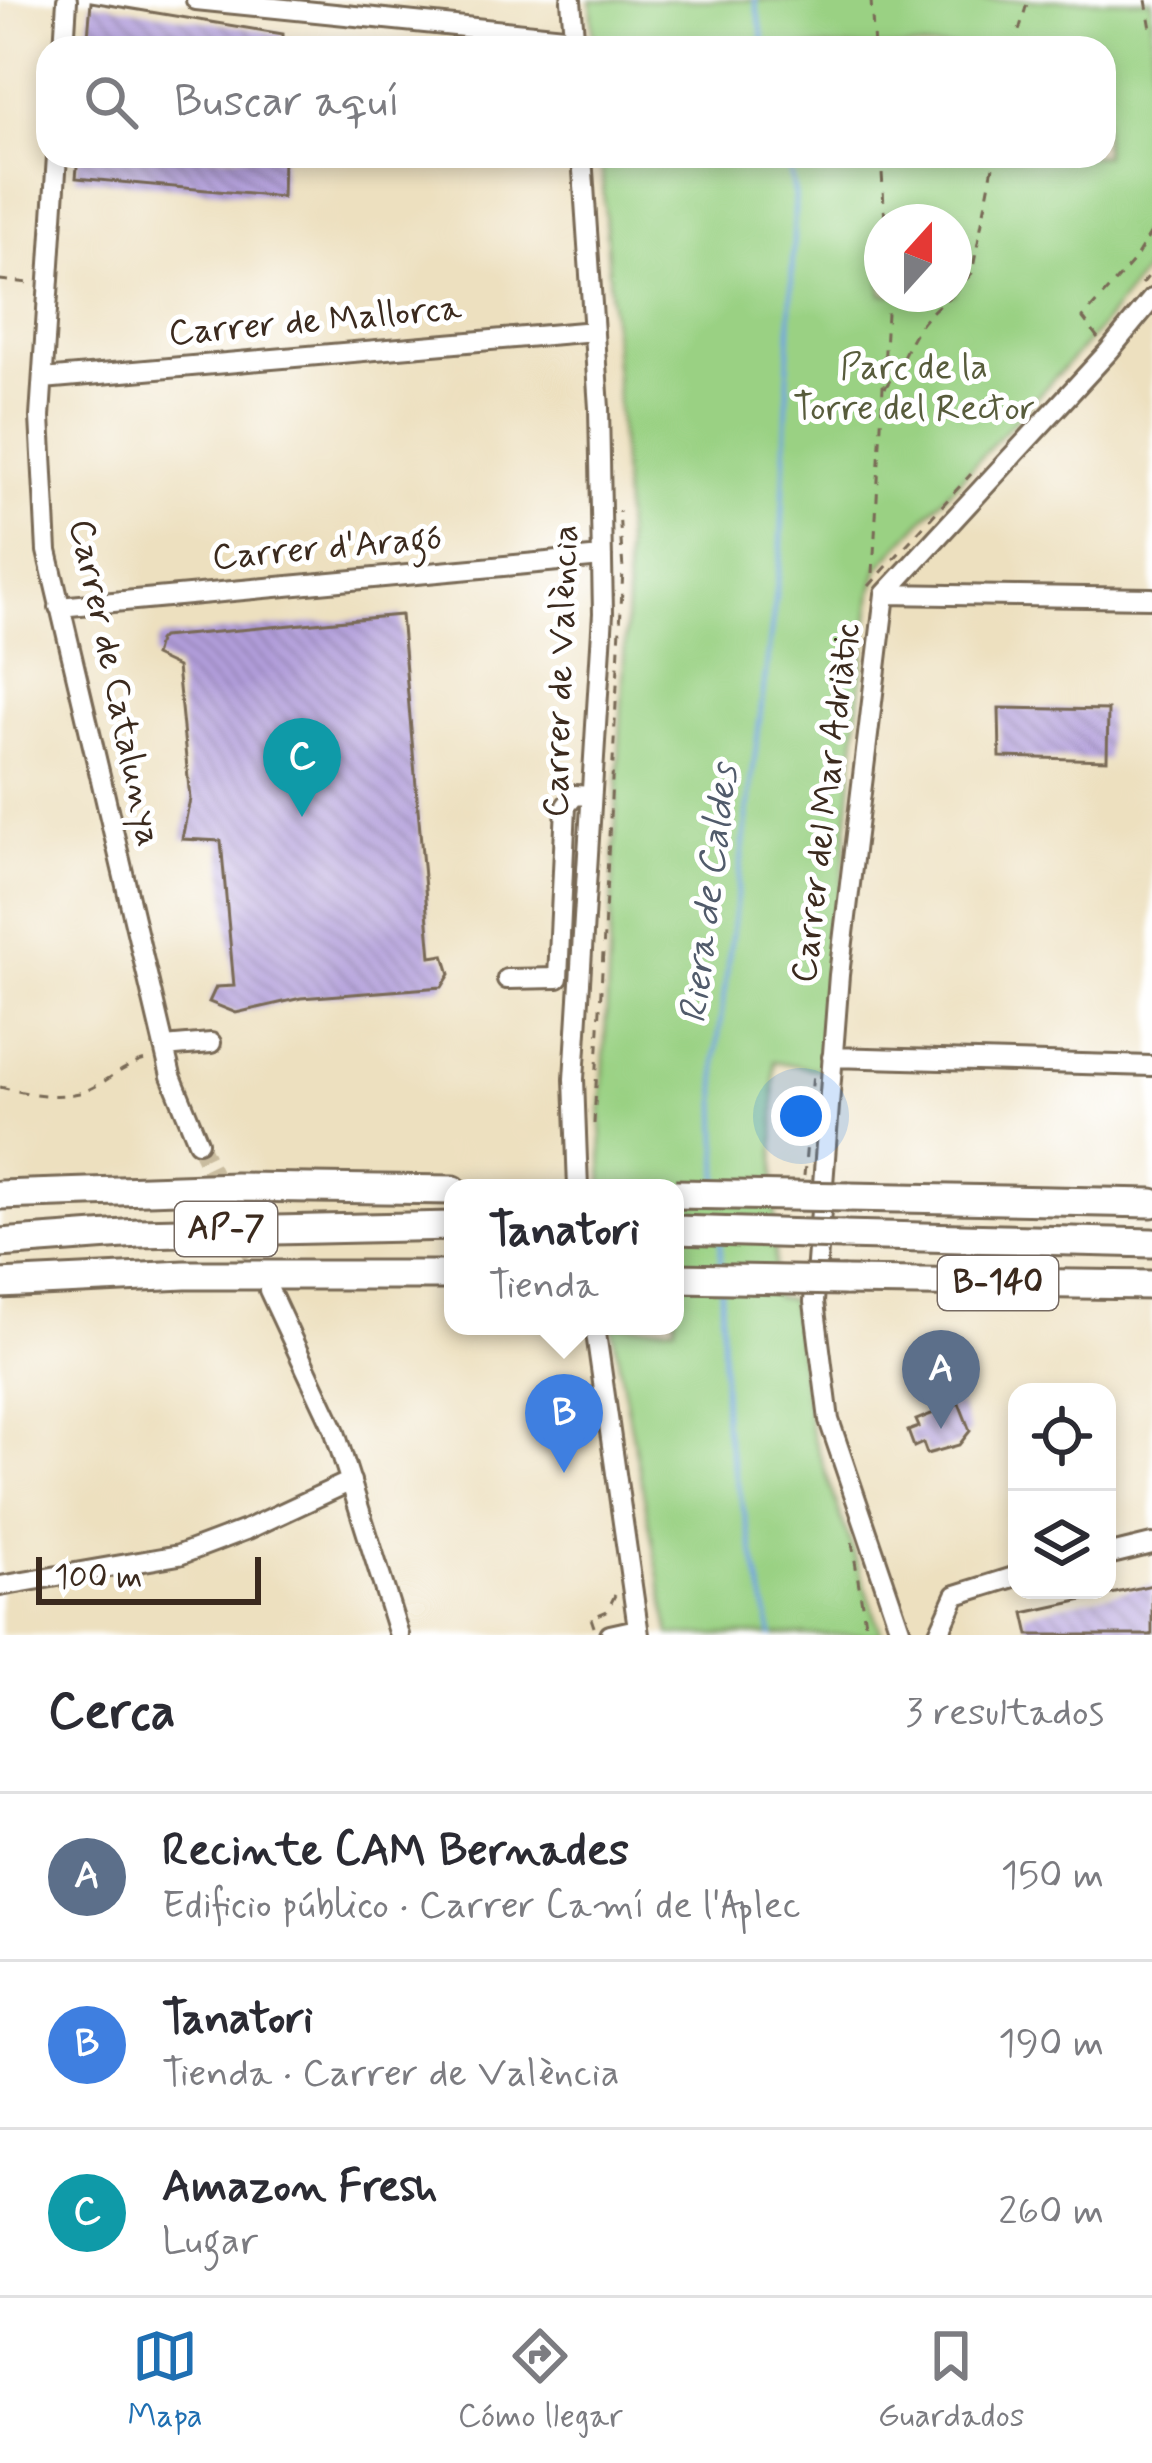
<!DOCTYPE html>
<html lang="es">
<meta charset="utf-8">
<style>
body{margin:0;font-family:Mynerve,sans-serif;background:#f7f7f7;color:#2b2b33}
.controls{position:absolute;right:36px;bottom:36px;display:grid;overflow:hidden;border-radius:24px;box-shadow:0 6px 18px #0003}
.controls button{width:108px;height:108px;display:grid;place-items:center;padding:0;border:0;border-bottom:3px solid #e1e1e2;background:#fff;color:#2b2b33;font:60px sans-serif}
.compass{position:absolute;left:864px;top:204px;width:108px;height:108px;border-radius:50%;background:#fff;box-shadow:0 6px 18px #0003;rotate:21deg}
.scale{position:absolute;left:36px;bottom:30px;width:225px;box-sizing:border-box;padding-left:12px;border:6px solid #3b2a1e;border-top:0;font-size:33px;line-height:42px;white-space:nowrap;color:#3b2a1e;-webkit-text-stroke:9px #fff;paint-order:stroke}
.you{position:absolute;left:801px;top:1116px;width:42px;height:42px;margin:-30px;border:9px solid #fff;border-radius:50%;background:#1a73e8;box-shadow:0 0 0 18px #1a73e833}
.badge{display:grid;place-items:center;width:78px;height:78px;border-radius:50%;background:#1f6fb2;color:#fff;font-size:39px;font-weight:700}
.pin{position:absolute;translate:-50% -99px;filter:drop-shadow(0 3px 6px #0008)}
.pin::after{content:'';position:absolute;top:63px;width:42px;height:36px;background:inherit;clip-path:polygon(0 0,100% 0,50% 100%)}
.popup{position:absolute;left:444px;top:1179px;width:240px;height:156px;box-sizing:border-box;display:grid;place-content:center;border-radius:24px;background:#fff;filter:drop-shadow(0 3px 9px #0005);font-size:39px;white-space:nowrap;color:#7c7c81}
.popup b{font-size:45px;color:#2b2b33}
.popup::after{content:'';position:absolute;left:50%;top:100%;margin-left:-24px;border:24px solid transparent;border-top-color:#fff}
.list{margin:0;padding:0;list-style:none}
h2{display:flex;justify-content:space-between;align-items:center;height:156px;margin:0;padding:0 48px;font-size:51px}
h2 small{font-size:39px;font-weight:400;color:#7c7c81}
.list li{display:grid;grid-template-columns:78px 1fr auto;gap:36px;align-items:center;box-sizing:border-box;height:168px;padding:0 48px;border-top:3px solid #e1e1e2}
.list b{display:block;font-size:45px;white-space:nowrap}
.list p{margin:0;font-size:39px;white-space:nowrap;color:#7c7c81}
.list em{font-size:39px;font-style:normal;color:#7c7c81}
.icon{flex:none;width:66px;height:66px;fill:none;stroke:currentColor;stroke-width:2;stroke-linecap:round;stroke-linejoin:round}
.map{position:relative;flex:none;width:1152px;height:1635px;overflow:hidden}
.search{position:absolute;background:#fff;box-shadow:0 6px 18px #0003;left:36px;right:36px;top:36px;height:132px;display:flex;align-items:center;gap:30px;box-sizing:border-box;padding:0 42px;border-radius:36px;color:#7c7c81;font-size:45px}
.sheet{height:660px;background:#fff}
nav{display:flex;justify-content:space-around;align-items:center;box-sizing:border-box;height:168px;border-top:3px solid #e1e1e2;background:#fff;font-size:33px;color:#7c7c81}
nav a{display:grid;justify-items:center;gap:6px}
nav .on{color:#1f6fb2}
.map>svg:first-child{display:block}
.green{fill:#9ad183;stroke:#6a7e50;stroke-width:3;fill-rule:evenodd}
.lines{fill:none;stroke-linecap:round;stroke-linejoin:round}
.stream{stroke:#72a5de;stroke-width:4.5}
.building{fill:url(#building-back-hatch)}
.minor-tunnel{stroke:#c9bc9f;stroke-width:18;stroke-dasharray:18 9;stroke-linecap:butt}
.minor-casing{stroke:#796a56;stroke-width:24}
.highway-casing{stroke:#796a56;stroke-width:33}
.path{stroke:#796a56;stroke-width:3;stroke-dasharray:9 9;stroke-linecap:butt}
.minor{stroke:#fff;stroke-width:18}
.highway{stroke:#fff;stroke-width:27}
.highway-bridge-casing{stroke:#796a56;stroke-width:33;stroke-linecap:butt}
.highway-bridge{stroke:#fff;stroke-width:27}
.labels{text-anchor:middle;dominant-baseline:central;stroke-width:10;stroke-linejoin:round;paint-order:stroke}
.shield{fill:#fff;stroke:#766a62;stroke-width:3}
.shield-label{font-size:33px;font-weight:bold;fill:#3b2a1e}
.street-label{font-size:36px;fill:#3b2a1e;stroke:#fff}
.park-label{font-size:36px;fill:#585c3c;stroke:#fff}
.water-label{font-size:39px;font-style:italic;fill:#515b6b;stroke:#fff}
</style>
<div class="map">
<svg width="1152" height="1635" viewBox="0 0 1152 1635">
<defs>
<pattern id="building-back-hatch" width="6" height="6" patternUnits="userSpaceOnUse" patternTransform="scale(3)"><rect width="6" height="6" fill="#b19dda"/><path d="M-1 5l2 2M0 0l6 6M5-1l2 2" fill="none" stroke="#9180b0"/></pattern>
</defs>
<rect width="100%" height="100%" fill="#fff"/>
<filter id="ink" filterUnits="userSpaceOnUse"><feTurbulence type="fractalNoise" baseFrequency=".00833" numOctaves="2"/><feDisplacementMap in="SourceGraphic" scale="24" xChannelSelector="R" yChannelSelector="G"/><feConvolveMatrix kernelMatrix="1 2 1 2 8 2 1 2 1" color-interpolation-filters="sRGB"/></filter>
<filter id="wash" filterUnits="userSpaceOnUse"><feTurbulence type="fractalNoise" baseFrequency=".004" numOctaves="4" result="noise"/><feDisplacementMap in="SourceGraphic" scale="48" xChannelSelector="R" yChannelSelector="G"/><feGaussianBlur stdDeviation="2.7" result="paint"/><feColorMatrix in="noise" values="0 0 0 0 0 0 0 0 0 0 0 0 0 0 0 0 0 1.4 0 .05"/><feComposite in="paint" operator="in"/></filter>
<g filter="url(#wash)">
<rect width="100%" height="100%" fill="#ede0bf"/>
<path class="green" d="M591 0H1152V261L1096 333 879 567 872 591 860 693 828 1029 820 1070 774 1061 775 1297 791 1300 810 1427 882 1635H670L612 1326H675V1188H603L601 1118 627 599 623 482 601 156H1104V48H594ZM882 222H954V294H882Z"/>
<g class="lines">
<path class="stream" d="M755 0 765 48
M719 1183 716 1056 781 555 795 196 787 156
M720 1242 721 1267
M721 1290 724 1423 772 1635"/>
</g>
<g id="blocks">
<path class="building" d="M91 2 283 34V48H87Z
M78 156H283L282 197 76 178Z
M401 615 431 957 444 955 450 974 442 987 301 998 236 1013 209 1002 216 987 234 986 221 841 182 839 190 799 177 667 154 656 158 641 162 637Z
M999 708 1108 710 1107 760 1000 757Z
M959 1403 970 1431 959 1445 927 1454 923 1443 914 1447 908 1431 919 1427 916 1420Z
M1152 1585V1635H1029L1024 1613Z"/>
</g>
</g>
<g filter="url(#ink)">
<use href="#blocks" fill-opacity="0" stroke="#796a56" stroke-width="3"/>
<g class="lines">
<path class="minor-tunnel" d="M198 1142 264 1280"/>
<defs>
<path id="minor" d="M196 0 574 38
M571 0 575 48
M64 48 67 0
M57 156 40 417 47 551 171 1076 198 1142
M43 379 594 331
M885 594 1152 598
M59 607 602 557
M507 979 558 978 566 806 575 795 591 796
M164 1047 211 1043
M832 1057 1152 1066
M578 1188 574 1079 603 613 599 408 582 156
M269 1290 334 1429 399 1635
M595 1326 639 1635
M1107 1555 1152 1544
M0 1586 179 1555 248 1529 351 1481
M610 1635 637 1629
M902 1635 829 1420 814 1302 839 975 885 594 1109 351 1152 299
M938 1635 956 1595 1017 1576"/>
<path id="highway" d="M0 1195 236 1187 453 1190
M848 1197 1152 1203
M843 1235 1152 1243
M0 1243 138 1233 453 1226
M844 1281 1152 1285
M0 1284 185 1275H453"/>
</defs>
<use href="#minor" class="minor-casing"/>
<use href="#highway" class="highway-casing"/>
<path class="path" d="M871 0 874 48
M1146 0 1152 35
M1014 48 1028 0
M881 156 885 222
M0 280 29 283
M1142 284 1152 272
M954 293 972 273 995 156
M1098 338 1083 318 1133 262 1152 231
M885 388C912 348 908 327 952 295
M873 573 888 294
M869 586 971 474
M0 1087C25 1093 54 1099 79 1093 105 1086 123 1063 151 1059
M594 1124 623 570 619 511
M804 1176 813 1073
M852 1542 867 1635
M594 1627 591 1618 607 1611 615 1595"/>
<use href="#minor" class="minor"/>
<use href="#highway" class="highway"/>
<defs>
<path id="highway-bridge" d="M675 1194 848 1197
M675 1230 843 1235
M675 1278 844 1281"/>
</defs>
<use href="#highway-bridge" class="highway-bridge-casing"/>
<use href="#highway-bridge" class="highway-bridge"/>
</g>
</g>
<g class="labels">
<g class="shield">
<rect x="175" y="1202" width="102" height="54" rx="9"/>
<rect x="938" y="1256" width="120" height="54" rx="9"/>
</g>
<g class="shield-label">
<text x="226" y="1229">AP-7</text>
<text x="998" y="1283">B-140</text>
</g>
<g class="street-label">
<text transform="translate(315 322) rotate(-5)">Carrer de Mallorca</text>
<text transform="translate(327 549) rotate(-5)">Carrer d'Aragó</text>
<text transform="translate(562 671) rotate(-88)">Carrer de València</text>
<text transform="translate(114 683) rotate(78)">Carrer de Catalunya</text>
<text transform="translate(827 803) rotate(-83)">Carrer del Mar Adriàtic</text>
</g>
<g class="park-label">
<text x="914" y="368">Parc de la<tspan x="914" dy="41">Torre del Rector</tspan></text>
</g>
<g class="water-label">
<text transform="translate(710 894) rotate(-83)">Riera de Caldes</text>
</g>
</g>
</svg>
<div class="controls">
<button><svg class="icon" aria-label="locate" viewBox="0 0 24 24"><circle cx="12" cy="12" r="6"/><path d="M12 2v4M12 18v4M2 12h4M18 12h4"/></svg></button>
<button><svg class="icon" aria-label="layers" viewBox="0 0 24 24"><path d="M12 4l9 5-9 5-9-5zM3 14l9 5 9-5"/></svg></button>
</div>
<svg class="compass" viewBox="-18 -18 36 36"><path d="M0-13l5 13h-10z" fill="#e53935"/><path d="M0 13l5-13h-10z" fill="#7c7c81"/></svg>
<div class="scale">100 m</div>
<div class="you"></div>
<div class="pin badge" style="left:941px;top:1429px;background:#5c6f8a">A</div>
<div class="pin badge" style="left:564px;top:1473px;background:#3f7fe0">B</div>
<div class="popup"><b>Tanatori</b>Tienda</div>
<div class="pin badge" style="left:302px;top:817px;background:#0f9aa8">C</div>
<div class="search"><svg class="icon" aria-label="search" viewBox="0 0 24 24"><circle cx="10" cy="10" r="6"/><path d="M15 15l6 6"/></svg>Buscar aquí</div>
</div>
<section class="sheet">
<h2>Cerca<small>3 resultados</small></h2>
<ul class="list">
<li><span class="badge" style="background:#5c6f8a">A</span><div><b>Recinte CAM Bernades</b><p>Edificio público · Carrer Camí de l'Aplec</p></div><em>150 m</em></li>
<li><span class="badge" style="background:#3f7fe0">B</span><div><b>Tanatori</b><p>Tienda · Carrer de València</p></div><em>190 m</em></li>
<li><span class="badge" style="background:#0f9aa8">C</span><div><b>Amazon Fresh</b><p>Lugar</p></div><em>260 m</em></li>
</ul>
</section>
<nav>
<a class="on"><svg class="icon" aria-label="map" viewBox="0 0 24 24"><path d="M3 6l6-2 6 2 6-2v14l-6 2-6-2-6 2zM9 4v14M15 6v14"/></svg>Mapa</a>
<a><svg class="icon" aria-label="directions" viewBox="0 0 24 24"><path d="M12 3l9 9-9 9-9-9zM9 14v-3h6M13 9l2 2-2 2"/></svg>Cómo llegar</a>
<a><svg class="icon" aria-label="saved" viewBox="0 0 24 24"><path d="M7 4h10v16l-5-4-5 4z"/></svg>Guardados</a>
</nav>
